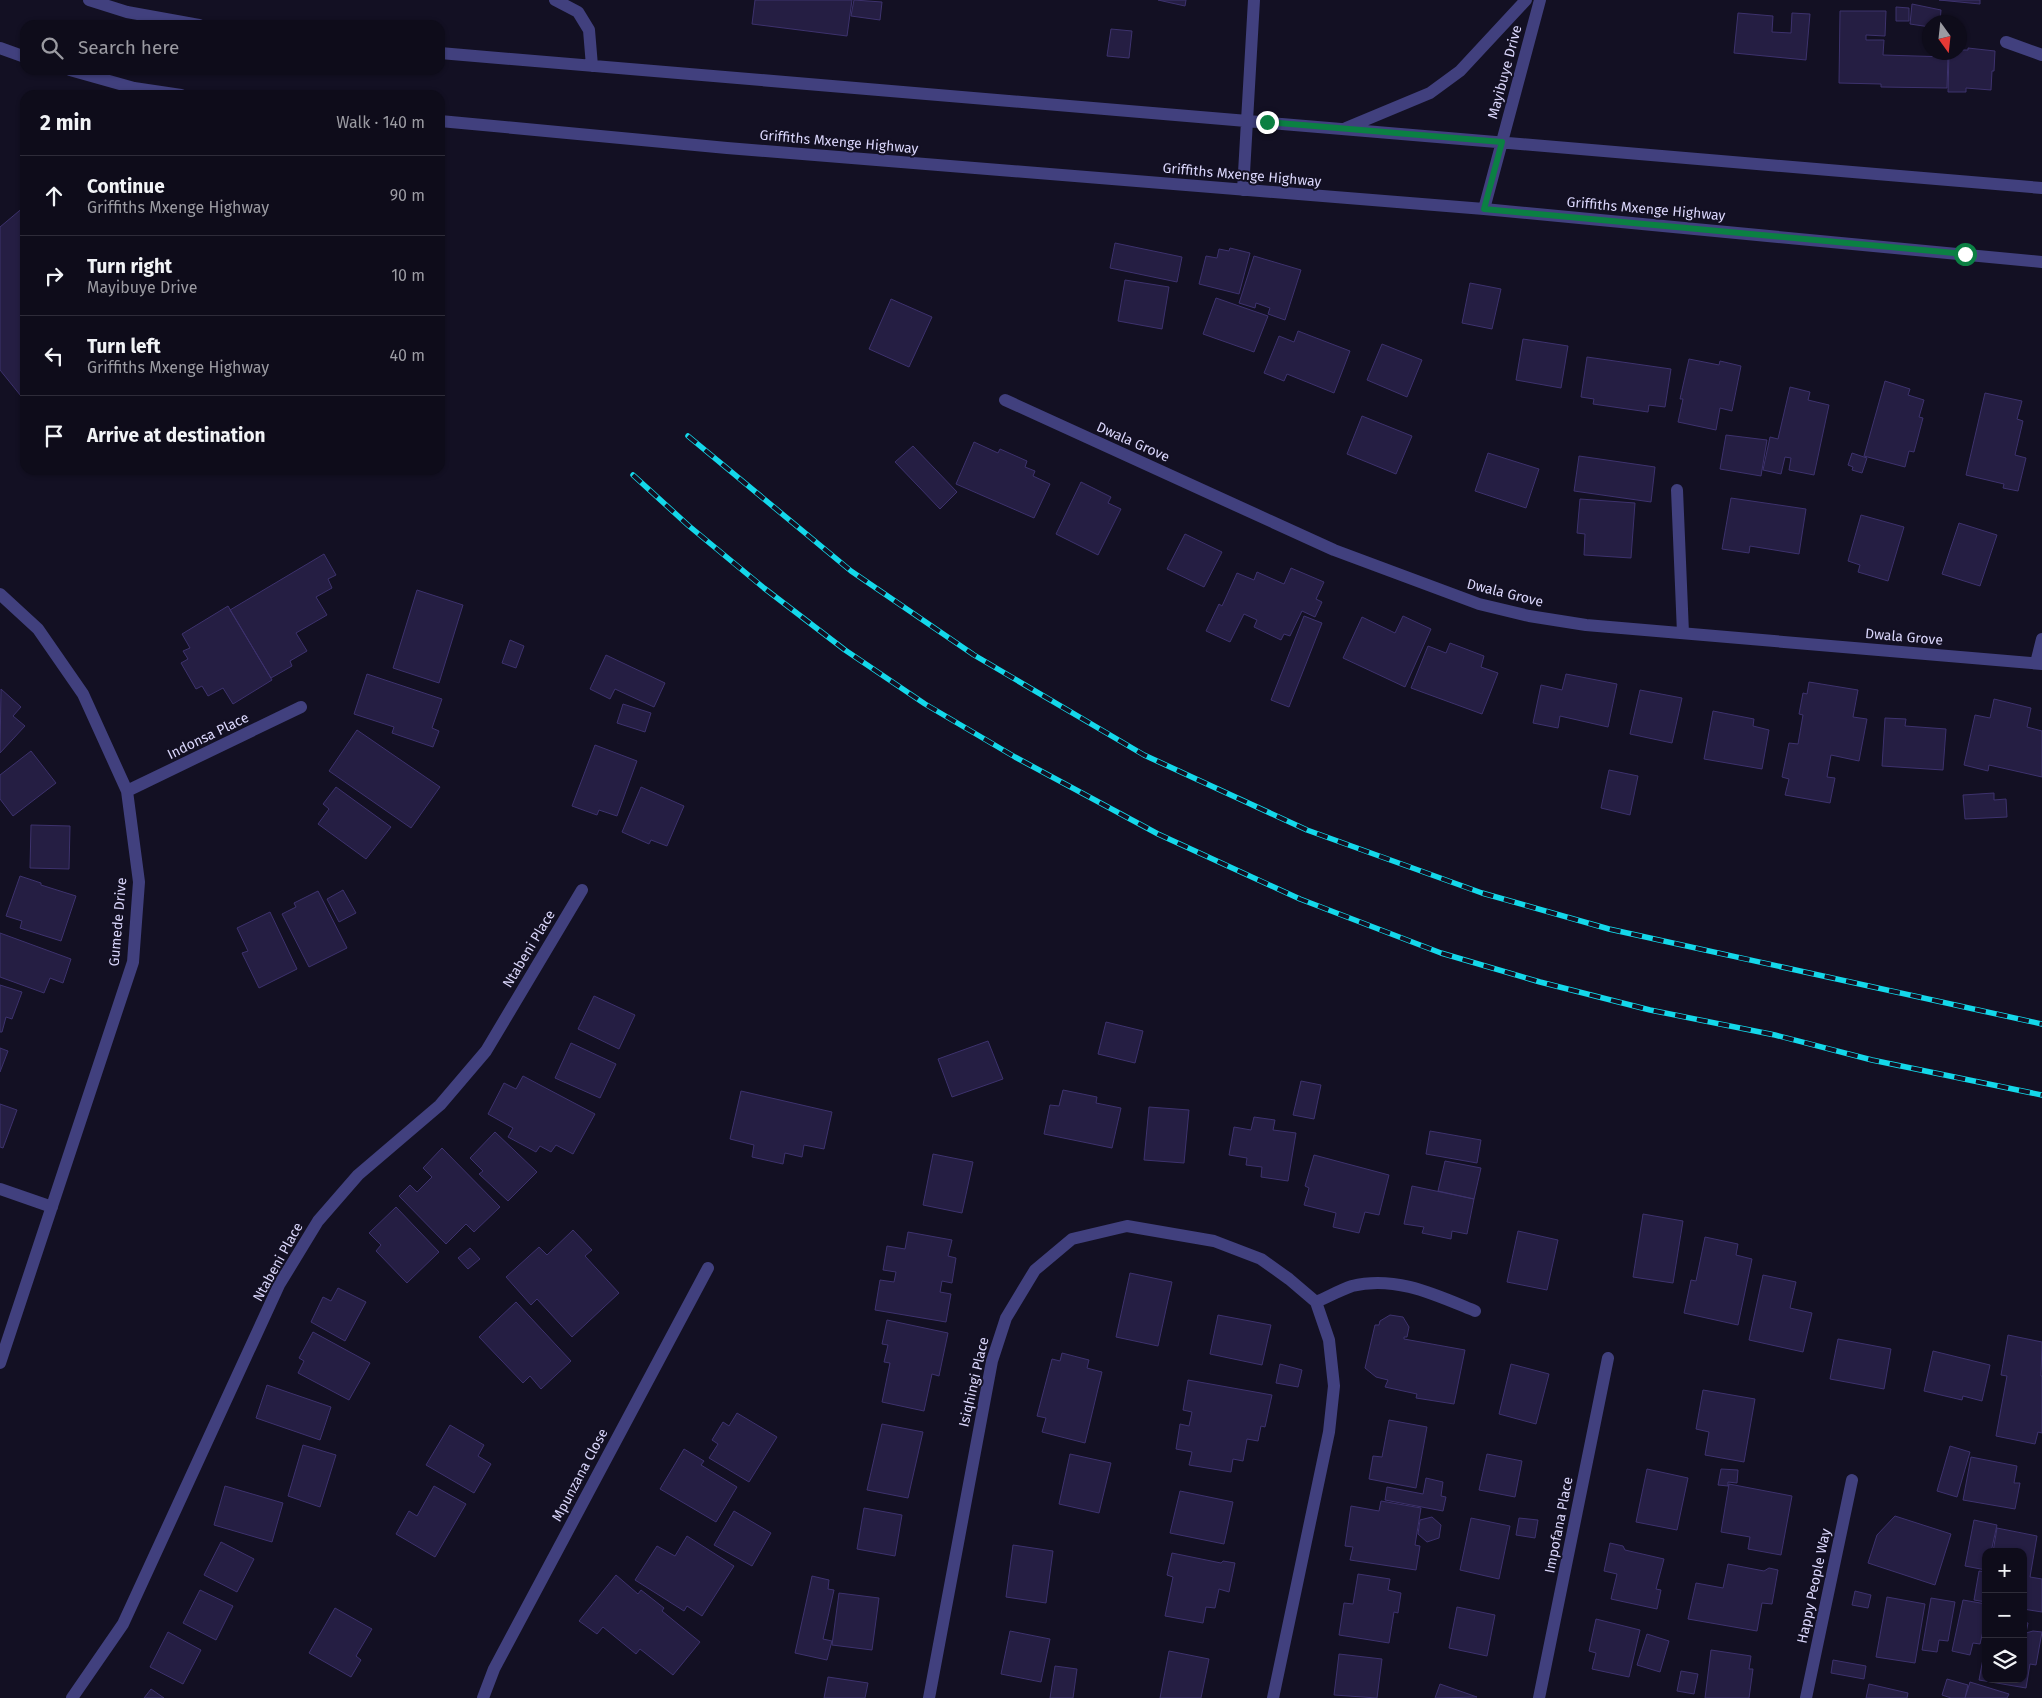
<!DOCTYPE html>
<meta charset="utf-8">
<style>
body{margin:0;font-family:"Fira Sans",sans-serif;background:#1c1a27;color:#f1f3f6}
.controls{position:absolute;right:15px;bottom:15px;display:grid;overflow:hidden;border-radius:10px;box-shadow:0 1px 4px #0004}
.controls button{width:45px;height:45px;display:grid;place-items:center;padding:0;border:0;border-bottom:1px solid #2e2c39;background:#0e0c1a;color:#f1f3f6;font:25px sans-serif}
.compass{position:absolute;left:1922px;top:15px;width:45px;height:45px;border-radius:50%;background:#0e0c1a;box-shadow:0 1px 4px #0004;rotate:165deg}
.stop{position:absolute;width:15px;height:15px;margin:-11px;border:4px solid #0b8043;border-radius:50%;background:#fff}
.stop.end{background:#0b8043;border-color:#fff;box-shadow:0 1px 5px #0008}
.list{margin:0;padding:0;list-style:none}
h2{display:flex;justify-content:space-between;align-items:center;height:65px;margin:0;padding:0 20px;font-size:21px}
h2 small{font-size:16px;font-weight:400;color:#9b9ba2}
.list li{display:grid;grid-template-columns:32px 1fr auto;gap:15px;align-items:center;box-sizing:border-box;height:80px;padding:0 20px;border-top:1px solid #2e2c39}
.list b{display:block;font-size:19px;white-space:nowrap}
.list p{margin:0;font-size:16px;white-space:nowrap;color:#9b9ba2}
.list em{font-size:16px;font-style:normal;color:#9b9ba2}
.icon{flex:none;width:28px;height:28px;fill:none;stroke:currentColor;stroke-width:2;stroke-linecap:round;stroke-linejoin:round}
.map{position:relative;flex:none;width:2042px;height:1698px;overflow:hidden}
.search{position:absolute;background:#0e0c1a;box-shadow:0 1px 4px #0004;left:20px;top:20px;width:425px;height:55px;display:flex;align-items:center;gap:12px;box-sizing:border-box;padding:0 18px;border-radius:15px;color:#9b9ba2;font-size:19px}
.panel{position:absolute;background:#0e0c1a;box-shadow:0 1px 4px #0004;left:20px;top:90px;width:425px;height:385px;border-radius:15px}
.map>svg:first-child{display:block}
.building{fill:#251e43;stroke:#3d326d}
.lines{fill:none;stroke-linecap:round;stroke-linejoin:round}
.minor{stroke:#41407e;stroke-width:12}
.rail-casing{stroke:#14d8ea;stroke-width:5.5}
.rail{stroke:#131023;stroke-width:4;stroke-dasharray:11;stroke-linecap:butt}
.route{stroke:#0b8043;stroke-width:6}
.labels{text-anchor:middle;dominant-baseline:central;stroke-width:4;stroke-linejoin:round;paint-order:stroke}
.street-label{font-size:14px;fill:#dad6fb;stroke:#131023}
</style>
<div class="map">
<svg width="2042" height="1698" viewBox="0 0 2042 1698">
<rect width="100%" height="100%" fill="#131023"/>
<path class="building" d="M755 0H852L847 36 752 24Z
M854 0 882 2 880 20 851 16Z
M1158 0H1186L1185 6Z
M1939 0H1980V4Z
M1912 4 1941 10 1940 22H1930V27L1910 24Z
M1896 7 1909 8V21H1896Z
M1840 11H1886L1885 36 1866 35V40H1884L1883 55 1948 57 1947 88 1881 87V84L1839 83Z
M1738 13 1773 16 1772 32 1791 33 1792 13 1810 14 1806 60 1734 53Z
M1111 29 1132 31 1129 58 1107 56Z
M1968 48 1995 51 1994 71H1992L1991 90 1966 88V92H1948L1949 52H1960V50H1968Z
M25 206V401L0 370V227Z
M1115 243 1182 257 1177 282 1110 268Z
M1230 248 1250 253 1239 294 1199 284 1206 256 1217 258 1219 249 1229 251Z
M1254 256 1301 270 1285 320 1268 314 1270 308 1256 303 1255 308 1239 303Z
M1125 280 1169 287 1162 329 1118 321Z
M1470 283 1501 289 1492 329 1462 323Z
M1216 298 1268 316 1254 352 1203 334Z
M891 299 932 317 909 367 869 349Z
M1298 331 1350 351 1334 393 1287 374 1284 381 1264 373 1279 336 1294 342Z
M1523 339 1568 346 1561 388 1516 380Z
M1382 344 1422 360 1407 397 1367 380Z
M1587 357 1671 369 1665 407 1649 405 1648 412 1593 404 1594 399 1581 397Z
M1689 359 1719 365 1720 361 1741 366 1732 411 1720 408 1716 430 1678 422 1683 399H1680Z
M1885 381 1910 389 1908 395 1924 400 1919 417 1923 418 1914 452 1909 451 1905 467 1864 456Z
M1790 387 1810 392 1808 400 1829 405 1814 475 1789 470 1791 458 1785 457 1781 474 1763 470 1770 437 1778 439Z
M1985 393 2022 401 2017 419 2023 421 2015 455 2026 458 2018 491 2003 488 2004 484 1966 475Z
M1362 416 1412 436 1396 474 1347 454Z
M1726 435 1767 440 1761 476 1720 469Z
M974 442 998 453 1000 449 1027 461 1025 467 1035 471 1033 476 1050 484 1034 518 956 484Z
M913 446 957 492 940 509 895 462Z
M1488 453 1539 469 1526 508 1475 491Z
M1852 453 1867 458 1862 473 1852 470 1853 467 1848 465Z
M1579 456 1655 467 1651 502 1574 491Z
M1081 482 1111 497 1108 503 1121 509 1098 555 1056 534Z
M1731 498 1806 509 1799 554 1750 546 1749 553 1722 549Z
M1580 499 1635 503 1631 558 1584 555 1585 534 1577 533Z
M1861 515 1904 527 1888 581 1858 572 1860 565 1848 561Z
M1959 523 1997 535 1980 586 1942 574Z
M1185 534 1222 552 1204 587 1167 569Z
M324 554 336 575 328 579 332 588 316 597 327 615 296 633 307 651 290 661 292 666 271 678 230 610Z
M1291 568 1324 582 1316 599 1322 602 1315 617 1302 611 1290 636 1284 634 1281 640 1254 627 1257 620 1244 614 1230 642 1206 631 1219 604 1222 606 1237 573 1254 580 1257 572 1284 584Z
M417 590 463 605 439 683 393 668Z
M228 606 272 680 233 704 223 688 208 696 202 686 196 689 181 663 188 659 183 651 190 648 182 634Z
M1304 616 1322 623 1289 707 1271 700Z
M1403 616 1431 629 1405 687 1343 658 1362 617 1395 633Z
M510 640 524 646 516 668 502 663Z
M1450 643 1484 656 1481 667 1498 673 1482 714 1411 688 1428 646 1446 653Z
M606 655 665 683 654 707 615 689 610 699 590 689Z
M367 674 442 699 432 728 439 731 433 747 392 733 394 727 354 714Z
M1566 674 1617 684 1608 727 1560 716 1558 728 1533 723 1541 685 1562 690Z
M1809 682 1858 690 1853 717 1867 719 1859 761 1831 755 1827 777 1835 778 1830 803 1785 795 1789 779 1782 777 1789 743 1798 744 1803 715 1799 714 1803 693 1807 694Z
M1 689 21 707 13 716 25 726 0 753Z
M1640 690 1682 698 1672 743 1630 734Z
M1994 699 2031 708 2027 727 2042 731V777L1989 765 1988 771 1964 765 1975 715 1990 718Z
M623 704 651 713 645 732 617 723Z
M1713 711 1754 719 1753 726 1769 730 1762 769 1704 759Z
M1885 718 1906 719 1905 726 1946 729 1943 770 1882 766Z
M357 730 440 787 411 828 329 771Z
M595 745 637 761 617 816 599 810 597 815 572 806Z
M31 751 56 783 13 816 0 799V775Z
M1609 770 1638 776 1630 815 1601 808Z
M336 787 391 827 366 859 318 824 329 809 323 804Z
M641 787 684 806 667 846 651 840 649 844 622 832Z
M1994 793V800L2006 799 2007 817 1965 819 1963 795Z
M31 825 70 826 69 869 30 868Z
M20 876 41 883V885L76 896 61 941 20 928 22 921 6 916Z
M343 890 356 913 339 922 327 899Z
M318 891 347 948 309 967 282 914 296 907 294 903Z
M270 912 297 969 259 988 242 953 248 951 237 928Z
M0 933 71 959 63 983 50 978 44 993 0 977Z
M0 985 22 992 12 1019 6 1017 2 1032H0Z
M594 996 635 1015 619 1049 578 1029Z
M1106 1022 1143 1031 1135 1063 1098 1054Z
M988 1041 1003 1079 952 1097 938 1059Z
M571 1043 616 1064 600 1098 555 1078Z
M0 1048 8 1051 0 1072Z
M523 1076 595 1114 573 1154 556 1145 551 1152 540 1146 536 1152 508 1137 513 1128 488 1114 504 1083 516 1089Z
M1301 1081 1321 1085 1314 1119 1293 1115Z
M1063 1090 1097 1097 1096 1103 1121 1108 1112 1148 1044 1134 1050 1105 1059 1106Z
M741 1091 832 1112 824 1149 804 1145 802 1157 785 1153 783 1164 752 1157 754 1145 730 1139Z
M0 1104 17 1110 3 1148 0 1147Z
M1149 1107 1189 1110 1184 1163 1144 1160Z
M1254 1117 1275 1120 1273 1130 1296 1133 1288 1181 1261 1177 1262 1167 1246 1165 1247 1158 1229 1155 1234 1127 1251 1130Z
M1430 1131 1481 1140 1477 1163 1426 1154Z
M495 1132 537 1172 508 1201 479 1174 483 1171 470 1158Z
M442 1148 500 1207 474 1232 466 1224 446 1244 399 1196 410 1185 417 1192 432 1177 423 1168Z
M933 1154 973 1162 962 1213 923 1205Z
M1314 1155 1389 1175 1379 1215 1365 1212 1359 1233 1333 1227 1336 1213 1304 1205 1309 1188 1305 1186Z
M1445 1161 1481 1168 1474 1199 1438 1191Z
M1412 1186 1474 1199 1467 1234 1452 1231 1451 1239 1422 1233 1424 1227 1404 1224Z
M396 1207 439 1252 407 1283 376 1251 381 1245 369 1233Z
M1643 1214 1683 1221 1673 1283 1633 1277Z
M573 1230 592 1250 585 1256 619 1293 572 1337 537 1299 531 1305 506 1277 539 1247 547 1255Z
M1518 1231 1558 1240 1547 1290 1507 1282Z
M908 1232 952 1240 948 1256 956 1258 952 1283 942 1281 940 1292 951 1294 946 1322 875 1310 880 1280 894 1282 896 1272 883 1270 887 1246 905 1249Z
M1705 1237 1738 1244 1736 1255 1752 1259 1738 1325 1684 1313 1691 1280 1696 1281Z
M470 1248 480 1259 468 1269 458 1258Z
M1130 1273 1172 1282 1158 1346 1116 1337Z
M1763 1275 1796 1282 1790 1308 1812 1313 1803 1352 1749 1340Z
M338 1288 366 1302 345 1341 311 1322 323 1297 331 1301Z
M516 1302 571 1361 541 1389 530 1376 523 1383 479 1337Z
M1218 1315 1271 1325 1262 1365 1210 1354Z
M1390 1315 1403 1317 1409 1327 1407 1337H1404V1339L1465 1350 1454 1404 1416 1398 1417 1394 1385 1387 1388 1380 1376 1377 1365 1368 1375 1325H1379L1380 1321Z
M887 1320 948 1333 939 1376 932 1374 924 1411 882 1402 890 1363 884 1362 888 1345 882 1344Z
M313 1332 370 1363 349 1400 298 1373 304 1361 299 1358Z
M2008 1335 2042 1342 2041 1376H2042V1433L2038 1432 2035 1444 1996 1436 2007 1376 2001 1375Z
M1838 1339 1891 1349 1884 1389 1830 1379Z
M1933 1351 1990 1365 1982 1401 1963 1396 1962 1400 1924 1391Z
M1062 1353 1089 1360 1087 1368 1102 1372 1085 1443 1042 1432 1046 1418 1037 1416 1052 1359 1060 1361Z
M1280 1364 1302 1370 1298 1387 1276 1383Z
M1511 1364 1549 1374 1536 1424 1499 1414Z
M1188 1380 1272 1395 1265 1427 1261 1426 1258 1441 1247 1439 1243 1461 1233 1459 1231 1472 1189 1465 1192 1452 1176 1449 1180 1424 1189 1426 1192 1412 1183 1410Z
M267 1385 331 1407 320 1440 256 1418Z
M1703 1390 1755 1399 1744 1462 1705 1455 1709 1432 1696 1429Z
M737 1413 777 1437 749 1482 709 1458 718 1444 712 1440 723 1422 729 1426Z
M1389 1420 1427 1427 1416 1488 1369 1479 1373 1456 1382 1457Z
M882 1424 923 1432 908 1498 867 1490Z
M450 1425 484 1445 478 1456 491 1464 474 1493 426 1465Z
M303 1445 336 1455 320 1507 288 1496Z
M1950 1446 1970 1452 1957 1497 1937 1491Z
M684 1449 704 1461 701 1465 737 1487 716 1522 660 1489Z
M1070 1454 1111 1463 1099 1513 1059 1504Z
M1487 1454 1522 1461 1515 1497 1479 1490Z
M1971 1457 2017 1466 2014 1483H2020L2015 1509 1963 1500Z
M1647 1469 1688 1478 1677 1530 1636 1522Z
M1721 1469 1738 1470 1737 1483 1728 1482V1486L1718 1485Z
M1426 1478 1443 1482 1441 1496 1446 1497 1443 1511 1385 1500 1387 1487 1423 1494Z
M1729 1484 1792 1496 1781 1555 1748 1549 1750 1537 1721 1532Z
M225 1486 283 1503 272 1542 214 1525Z
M434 1486 466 1504 435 1557 396 1534 409 1511 417 1516Z
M1180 1491 1233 1502 1224 1544 1170 1533Z
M1381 1501 1421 1508 1415 1545 1420 1546 1416 1570 1350 1560 1353 1547 1345 1546 1351 1506 1379 1511Z
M864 1508 902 1515 895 1556 857 1549Z
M734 1511 771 1533 752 1566 714 1545Z
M1895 1516 1951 1534 1935 1585 1868 1563 1877 1535Z
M1432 1517 1441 1525 1439 1538 1427 1542 1418 1534 1420 1520Z
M1471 1518 1510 1526 1499 1579 1460 1570Z
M1519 1518 1538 1520 1535 1538 1516 1535Z
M1974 1520 1997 1525 1991 1552H1986V1570L1965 1566Z
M1997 1528 2037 1536 2030 1577 2042 1579V1612L2023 1609V1552H1993Z
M687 1536 734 1566 702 1616 687 1606 684 1611 635 1580 657 1546 675 1556Z
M221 1542 254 1559 237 1592 204 1575Z
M1610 1543 1623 1546 1625 1550 1664 1559 1656 1589 1661 1590 1657 1609 1611 1599 1617 1574 1604 1571Z
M1013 1545 1053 1551 1046 1603 1006 1597Z
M1172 1553 1221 1563 1223 1561 1235 1563 1229 1592 1219 1589 1215 1608 1206 1607 1203 1623 1165 1616 1173 1577 1167 1575Z
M1728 1564 1764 1571 1769 1568 1778 1570 1772 1604 1762 1603 1757 1631 1688 1619 1696 1583 1723 1588Z
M1979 1571 1986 1572V1602L1974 1600Z
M1358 1574 1390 1579 1388 1590 1401 1593 1398 1613 1394 1612 1389 1643 1339 1635 1344 1603 1353 1604Z
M616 1575 638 1594 641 1590 664 1608 662 1611 700 1642 673 1675 640 1649 636 1654 603 1627 597 1634 579 1621Z
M812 1576 829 1580 828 1589 834 1590 823 1639 832 1641 827 1660 795 1653Z
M200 1590 233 1606 216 1640 183 1623Z
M1855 1591 1871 1595 1868 1608 1852 1605Z
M839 1593 879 1598 872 1650 832 1645Z
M1887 1597 1925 1604 1915 1663 1876 1657Z
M1931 1598 1955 1602 1948 1641 1939 1640 1937 1652 1922 1650Z
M1963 1600 1986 1604V1618L1980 1644 1973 1643 1970 1655 1952 1651Z
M1457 1607 1495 1615 1487 1656 1449 1648Z
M335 1608 372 1629 356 1656 361 1660 351 1677 309 1653Z
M1596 1619 1640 1630 1629 1677 1592 1669 1596 1653 1589 1651Z
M2023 1622 2028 1623 2026 1633 2033 1631 2042 1632 2036 1665 2030 1664 2026 1688 1979 1680 1986 1643V1679H2023Z
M1010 1631 1050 1639 1041 1682 1001 1674Z
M168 1632 201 1650 183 1684 150 1667Z
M1647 1634 1669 1641 1660 1672 1637 1665Z
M1711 1650 1751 1656 1749 1669H1753L1749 1698H1705Z
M1169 1651 1209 1659 1201 1698H1160Z
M1339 1654 1382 1659 1377 1698 1334 1695Z
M1833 1660 1866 1666 1864 1679 1831 1673Z
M1055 1666 1077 1669 1073 1698H1050Z
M1681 1671 1698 1674 1694 1694 1677 1691Z
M828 1677 868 1683 865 1698H824Z
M1947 1679 1968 1685 1965 1698H1951L1942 1695Z
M1970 1682 2009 1694 2007 1698H1965Z
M1440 1684 1477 1697 1435 1698Z
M1869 1684 1908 1693 1907 1698H1866Z
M151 1689 164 1698H144Z"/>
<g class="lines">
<path class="minor" d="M89 0 127 12 199 25
M555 0 578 12 589 30 592 66
M2006 42 2042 55
M0 48 25 57
M440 53 2042 188
M70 70 134 88 181 95
M440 121 727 148 1484 209 2042 262
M1346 128 1430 93 1460 71 1526 0
M1243 190 1254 0
M1484 209 1540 0
M1005 400 1334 550 1479 604 1529 616 1586 625 2042 664
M1677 490 1683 633
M0 594 38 629 83 694 127 791 139 882 133 962 0 1363
M2036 663 2042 639
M127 791 301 707
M0 1189 52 1207
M72 1698 123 1624 279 1285 318 1221 358 1175 440 1105 486 1051 582 890
M483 1698 494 1669 708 1268
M929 1698 992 1361 1006 1318 1035 1270 1072 1239 1127 1226 1214 1241 1261 1259 1289 1279 1316 1302C1328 1297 1340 1290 1352 1286 1395 1275 1436 1295 1475 1311
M1273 1698 1329 1432 1334 1386 1329 1340 1316 1302
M1539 1698 1608 1358
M1806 1698 1852 1480"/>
<defs>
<path id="rail" d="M688 436 851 571 974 655 1144 755 1307 830 1482 893 1609 929 2042 1024
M633 475 689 526 764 588 845 650 925 704 1015 757 1158 834 1300 899 1441 953 1540 982 1650 1010 1775 1035 1872 1060 2042 1095"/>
</defs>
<use href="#rail" class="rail-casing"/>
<use href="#rail" class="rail"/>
</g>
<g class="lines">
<path class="route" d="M1267 122 1502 142 1484 209 1965 254"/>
</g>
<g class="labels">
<g class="street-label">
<text transform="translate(1505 72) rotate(-75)">Mayibuye Drive</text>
<text transform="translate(839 142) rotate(5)">Griffiths Mxenge Highway</text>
<text transform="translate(1242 175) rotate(5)">Griffiths Mxenge Highway</text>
<text transform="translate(1646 209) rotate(5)">Griffiths Mxenge Highway</text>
<text transform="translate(1133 442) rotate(24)">Dwala Grove</text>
<text transform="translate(1505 593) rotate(14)">Dwala Grove</text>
<text transform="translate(1904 637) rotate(5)">Dwala Grove</text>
<text transform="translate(208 736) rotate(-26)">Indonsa Place</text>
<text transform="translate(118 922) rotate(-85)">Gumede Drive</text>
<text transform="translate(529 949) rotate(-59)">Ntabeni Place</text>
<text transform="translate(278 1262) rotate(-61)">Ntabeni Place</text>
<text transform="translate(974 1382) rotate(-77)">Isiqhingi Place</text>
<text transform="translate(580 1475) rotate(-62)">Mpunzana Close</text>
<text transform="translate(1559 1525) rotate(-79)">Impofana Place</text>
<text transform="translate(1814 1586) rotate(-78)">Happy People Way</text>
</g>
</g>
</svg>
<div class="controls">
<button>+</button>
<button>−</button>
<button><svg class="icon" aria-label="layers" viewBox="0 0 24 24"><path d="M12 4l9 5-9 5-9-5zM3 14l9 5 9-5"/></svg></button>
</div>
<svg class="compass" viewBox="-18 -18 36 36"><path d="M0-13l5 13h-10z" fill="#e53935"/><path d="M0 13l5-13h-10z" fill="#9b9ba2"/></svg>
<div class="stop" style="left:1965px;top:254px"></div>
<div class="stop end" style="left:1267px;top:122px"></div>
<div class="search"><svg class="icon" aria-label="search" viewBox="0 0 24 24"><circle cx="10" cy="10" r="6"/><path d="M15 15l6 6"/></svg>Search here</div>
<section class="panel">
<h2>2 min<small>Walk · 140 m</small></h2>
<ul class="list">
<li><svg class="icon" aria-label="ahead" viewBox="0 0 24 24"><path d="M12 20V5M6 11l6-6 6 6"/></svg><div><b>Continue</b><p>Griffiths Mxenge Highway</p></div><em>90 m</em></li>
<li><svg class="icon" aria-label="right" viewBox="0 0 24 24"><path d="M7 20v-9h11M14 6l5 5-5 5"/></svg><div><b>Turn right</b><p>Mayibuye Drive</p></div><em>10 m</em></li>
<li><svg class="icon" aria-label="left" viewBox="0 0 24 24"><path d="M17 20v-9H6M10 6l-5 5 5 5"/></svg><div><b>Turn left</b><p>Griffiths Mxenge Highway</p></div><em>40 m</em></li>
<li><svg class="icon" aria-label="arrive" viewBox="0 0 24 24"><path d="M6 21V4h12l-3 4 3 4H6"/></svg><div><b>Arrive at destination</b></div></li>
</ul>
</section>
</div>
